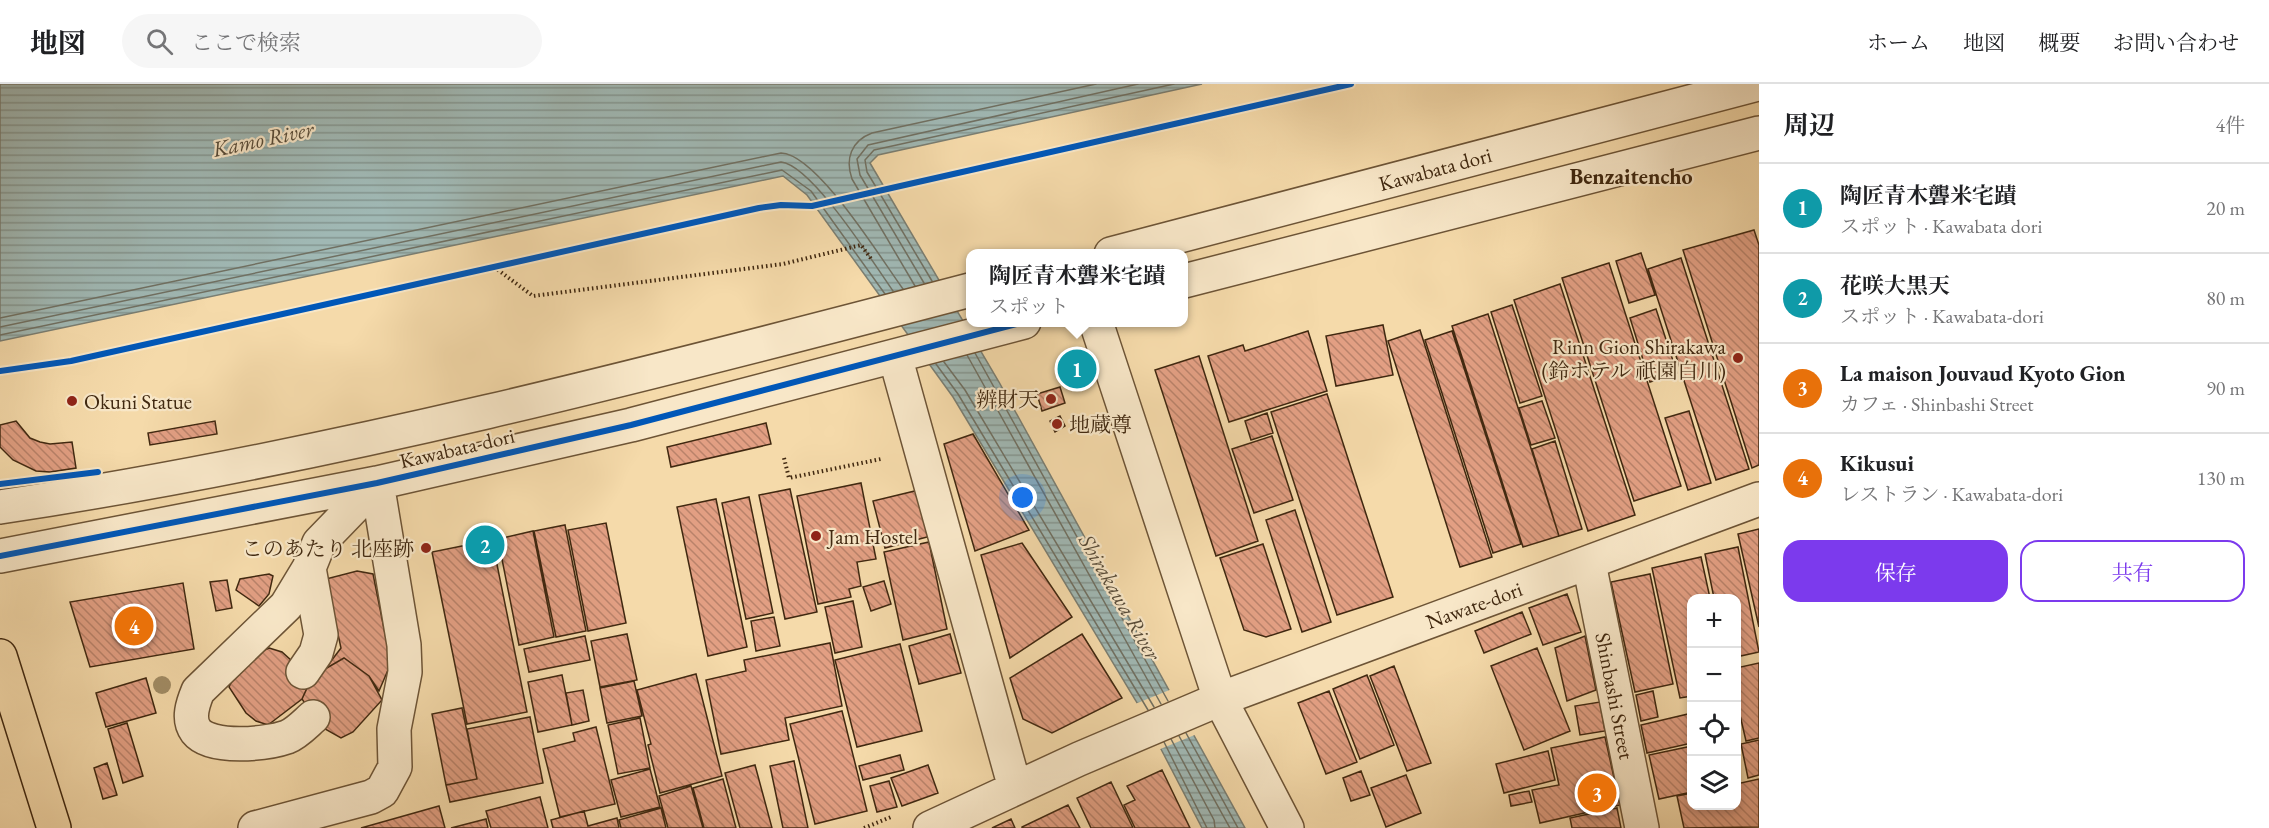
<!DOCTYPE html>
<html lang="ja">
<meta charset="utf-8">
<style>
body{margin:0;font-family:"EB Garamond","Noto Serif JP",serif;background:#f6f6f6;color:#202124}
.controls{position:absolute;right:18px;bottom:18px;display:grid;overflow:hidden;border-radius:12px;box-shadow:0 3px 9px #0003}
.controls button{width:54px;height:54px;display:grid;place-items:center;padding:0;border:0;border-bottom:2px solid #e0e0e0;background:#fff;color:#202124;font:30px sans-serif}
.you{position:absolute;left:1023px;top:414px;width:21px;height:21px;margin:-15px;border:4px solid #fff;border-radius:50%;background:#1a73e8;box-shadow:0 0 0 9px #1a73e833}
.badge{display:grid;place-items:center;width:39px;height:39px;border-radius:50%;background:#7c3aed;color:#fff;font-size:20px;font-weight:700}
.pin{position:absolute;translate:-50% -50%;border:3px solid #fff;box-shadow:0 2px 6px #0006}
.popup{position:absolute;left:966px;top:165px;width:222px;height:78px;box-sizing:border-box;display:grid;place-content:center;border-radius:12px;background:#fff;filter:drop-shadow(0 2px 4px #0005);font-size:20px;white-space:nowrap;color:#757577}
.popup b{font-size:22px;color:#202124}
.popup::after{content:'';position:absolute;left:50%;top:100%;margin-left:-12px;border:12px solid transparent;border-top-color:#fff}
.list{margin:0;padding:0;list-style:none}
h2{display:flex;justify-content:space-between;align-items:center;height:78px;margin:0;padding:0 24px;font-size:26px}
h2 small{font-size:20px;font-weight:400;color:#757577}
.list li{display:grid;grid-template-columns:39px 1fr auto;gap:18px;align-items:center;box-sizing:border-box;height:90px;padding:0 24px;border-top:2px solid #e0e0e0}
.list b{display:block;font-size:22px;white-space:nowrap}
.list p{margin:0;font-size:20px;white-space:nowrap;color:#757577}
.list em{font-size:20px;font-style:normal;color:#757577}
.actions{display:flex;gap:12px;padding:18px 24px}
.actions a{flex:1;padding:14px 0;border:2px solid #7c3aed;border-radius:18px;text-align:center;font-size:21px;color:#7c3aed}
.actions .main{background:#7c3aed;color:#fff}
.icon{flex:none;width:33px;height:33px;fill:none;stroke:currentColor;stroke-width:2;stroke-linecap:round;stroke-linejoin:round}
.map{position:relative;flex:none;width:1759px;height:744px;overflow:hidden}
header{display:flex;align-items:center;gap:36px;box-sizing:border-box;height:84px;padding:0 30px;background:#fff;border-bottom:2px solid #e0e0e0}
header strong{font-size:28px}
nav{display:flex;gap:33px;margin-inline-start:auto;font-size:21px}
.search{width:420px;height:54px;background:#f6f6f6;display:flex;align-items:center;gap:15px;box-sizing:border-box;padding:0 21px;border-radius:33px;color:#757577;font-size:22px}
main{display:flex}
aside{flex:1;background:#fff}
.map>svg:first-child{display:block}
.water{fill:url(#water-rules);stroke:#7a7e72;stroke-width:1.5}
.pier{fill:#f5daaa}
.lines{fill:none;stroke-linecap:round;stroke-linejoin:round}
.shore{stroke:#707062;stroke-width:1.5}
.building{fill:url(#building-back-hatch);stroke:#402810;stroke-width:1.5}
.minor-casing{stroke:#6d5436;stroke-width:36}
.major-casing{stroke:#402810;stroke-width:36}
.path{stroke:#402810;stroke-width:4;stroke-dasharray:1.5 3;stroke-linecap:butt}
.minor{stroke:#f8e7c8;stroke-width:33}
.major{stroke:#f5daaa;stroke-width:33}
.cycleway-casing{stroke:#f8e7c8;stroke-width:10}
.cycleway{stroke:#0057b8;stroke-width:6}
.tree{fill:#a28d66}
.poi-dot{fill:#8f2418;stroke:#f8e7c8;stroke-width:2}
.labels{text-anchor:middle;dominant-baseline:central;stroke-width:4.5;stroke-linejoin:round;paint-order:stroke}
.street-label{font-size:21px;fill:#402810;stroke:#f8e7c8}
.poi-label{font-size:21px;fill:#402810;stroke:#f8e7c8;text-anchor:end}
.water-label{font-size:22px;font-style:italic;fill:#584c39;stroke:#f8e7c8}
.neighbourhood-label{font-size:22px;font-weight:bold;fill:#402810;stroke:#f8e7c8}
</style>
<header>
<strong>地図</strong>
<div class="search"><svg class="icon" aria-label="search" viewBox="0 0 24 24"><circle cx="10" cy="10" r="6"/><path d="M15 15l6 6"/></svg>ここで検索</div>
<nav><a>ホーム</a><a>地図</a><a>概要</a><a>お問い合わせ</a></nav>
</header>
<main>
<div class="map">
<svg width="1759" height="744" viewBox="0 0 1759 744">
<defs>
<pattern id="water-rules" width="6" height="5" patternUnits="userSpaceOnUse" patternTransform="scale(1.5)"><rect width="6" height="5" fill="#a0b8b4"/><path d="M0 2.5h6" fill="none" stroke="#849691"/></pattern>
<pattern id="building-back-hatch" width="6" height="6" patternUnits="userSpaceOnUse" patternTransform="scale(1.5)"><rect width="6" height="6" fill="#e29f83"/><path d="M-1 5l2 2M0 0l6 6M5-1l2 2" fill="none" stroke="#b9826a"/></pattern>
</defs>
<rect width="100%" height="100%" fill="#f5daaa"/>
<filter id="stains"><feTurbulence type="fractalNoise" baseFrequency=".00333" numOctaves="4"/><feColorMatrix values="0 0 0 0 .2 0 0 0 0 .09 0 0 0 0 .02 0 0 0 .5 -.17"/></filter>
<radialGradient id="worn" r=".72"><stop offset=".6" stop-color="#630" stop-opacity="0"/><stop offset="1" stop-color="#630" stop-opacity=".3"/></radialGradient>
<path class="water" d="M0 0H1202L878 71 870 79 999 298 1245 744H1202L1136 617 953 313 807 111 783 92 0 257Z"/>
<path class="pier" d="M1172 605 1197 650 1158 666 1135 620Z"/>
<g class="lines">
<path class="shore" d="M932 197 867 88 865 76 874 66 1174 0
M924 199 860 91 857 75 868 61 1138 0
M915 202 852 95C845 75 851 57 872 49L1096 0
M0 234 781 69C817 70 881 175 903 205
M0 243 781 78C812 81 874 180 893 207
M0 251 782 86 811 107 885 210
M975 269 1168 617
M967 271 1161 620
M944 278 965 306 1154 623
M936 280 958 310 1148 626
M1186 649 1238 744
M1179 652 1230 744
M1171 655 1214 736 1215 744
M1164 658 1207 744"/>
</g>
<path class="building" d="M1754 146 1759 161V381L1752 384 1683 166Z
M1641 169 1655 211 1629 219 1616 177Z
M1681 174 1749 385 1716 396 1648 185Z
M1609 179 1681 402 1634 417 1562 194Z
M1560 200 1635 431 1588 447 1514 216Z
M1512 221 1542 312 1520 319 1491 228Z
M1656 225 1677 289 1650 298 1630 234Z
M1488 230 1559 452 1523 463 1452 242Z
M1383 241 1393 291 1336 302 1326 252Z
M1420 246 1492 473 1460 483 1388 257Z
M1308 247 1327 307 1229 338 1208 272 1243 261 1245 267Z
M1452 247 1521 460 1493 469 1425 256Z
M1199 272 1258 457 1216 472 1155 286Z
M1060 303 1065 319 1042 327 1037 310Z
M1327 310 1393 513 1337 531 1271 328Z
M1542 317 1555 354 1531 361 1519 324Z
M1689 327 1711 399 1688 406 1665 334Z
M1267 329 1273 349 1251 356 1245 337Z
M1060 332 1065 342 1055 348 1050 337Z
M16 337 30 354 40 358 50 360 72 358 76 384 50 388 36 387 13 376 0 363V341Z
M215 337 217 350 150 361 148 349Z
M766 339 771 360 671 383 667 363Z
M973 350 1029 446 975 467 944 360Z
M1272 352 1293 416 1254 429 1232 365Z
M1555 357 1582 445 1559 452 1532 365Z
M861 399 876 475 857 478 861 502 849 505 851 513 818 520 797 412Z
M790 405 817 528 785 535 759 411Z
M919 406 931 452 885 464 873 417Z
M749 413 773 529 746 535 722 419Z
M716 415 747 563 708 572 677 423Z
M1295 426 1331 538 1302 548 1266 436Z
M606 439 626 539 588 547 568 446Z
M565 441 586 547 556 553 534 447Z
M1759 445V543L1738 450Z
M533 447 554 553 519 561 498 455Z
M492 456 527 628 467 640 432 468Z
M929 458 947 545 903 556 884 468Z
M1022 459 1072 533 1010 574 981 471Z
M1263 460 1291 545 1266 553 1244 546 1220 474Z
M1738 463 1759 568 1736 573V514H1714L1705 470Z
M1701 473 1710 514H1692V612L1680 614 1652 484Z
M357 487 373 490 391 579 379 607 369 592 344 574 325 585 341 564 326 495Z
M269 490 273 492 269 510 259 522 236 506 240 495Z
M1650 490 1673 600 1635 608 1611 498Z
M227 496 232 524 216 527 210 498Z
M884 497 891 520 871 527 863 503Z
M183 499 194 565 90 583 70 518Z
M1567 510 1581 548 1543 561 1529 524Z
M853 517 862 563 835 569 825 523Z
M1522 528 1531 550 1484 569 1475 547Z
M774 533 780 562 756 567 751 537Z
M627 550 637 596 600 603 591 557Z
M950 550 961 589 919 600 909 562Z
M1082 550 1122 614 1052 649 1023 635 1010 594Z
M585 552 590 576 529 588 524 565Z
M1585 552 1596 606 1567 617 1555 564Z
M830 559 842 622 785 634 789 656 721 670 706 596 746 587 744 576Z
M900 560 922 647 857 663 835 576Z
M269 564 282 568 293 578 308 602 302 615 268 641 256 637 246 629 229 603 235 590 256 570Z
M1537 564 1570 647 1524 666 1491 582Z
M344 574 369 592 382 616 353 648 341 654 325 645 316 636 302 615 308 602 325 585Z
M1759 579V654L1746 657 1736 614V584Z
M1394 582 1431 679 1407 687 1370 592Z
M696 590 722 692 660 709 648 661 651 660 637 606Z
M562 591 572 641 538 648 528 598Z
M1367 591 1394 661 1360 675 1333 605Z
M146 594 156 629 106 643 96 609Z
M634 597 642 632 607 639 600 604Z
M583 606 589 637 572 641 566 609Z
M1329 607 1357 678 1326 690 1298 619Z
M1653 607 1658 633 1641 637 1636 611Z
M1600 618 1605 647 1580 651 1575 622Z
M462 624 477 695 446 701 432 630Z
M842 627 867 727 815 740 790 640Z
M1688 630 1692 659 1647 669 1641 641Z
M530 633 543 699 450 718 446 701 477 695 467 645Z
M640 634 650 684 618 690 608 641Z
M127 639 143 692 123 699 108 645Z
M596 643 615 720 560 733 543 665 575 657 573 649Z
M1605 653 1620 721 1540 739 1532 706 1559 701 1551 664Z
M1759 656V691L1748 694 1741 660Z
M1692 662V708L1659 715 1649 671Z
M1548 667 1555 696 1504 709 1496 680Z
M900 671 904 686 863 696 859 682Z
M794 677 808 744H783L770 682Z
M107 679 117 711 103 715 94 684Z
M755 681 772 744H740L725 689Z
M928 681 938 709 902 722 891 694Z
M650 685 660 723 621 733 611 696Z
M1162 686 1190 744H1135L1124 721 1135 716 1127 702Z
M1361 687 1370 711 1351 717 1343 694Z
M1406 691 1421 729 1386 743 1371 704Z
M723 695 736 744H704L693 704Z
M1759 695V743L1684 744 1677 712 1692 709V722H1736V700Z
M889 697 897 723 877 728 870 702Z
M1111 698 1133 744H1091L1077 714Z
M691 702 703 744H668L659 712Z
M1529 707 1532 718 1511 722 1509 711Z
M540 713 548 744H491L486 727Z
M1068 721 1080 744H1022V743Z
M439 722 445 744H361Z
M661 724 666 744H621L619 736Z
M1617 724 1621 744H1572L1570 734Z
M584 727 588 742 617 734 619 744H553L551 736Z
M486 735 488 744H451Z
M1011 735 1015 744H992Z"/>
<g class="lines">
<defs>
<path id="minor" d="M1111 170 1758 0
M1184 197 1759 49
M1096 238 1220 615 1287 744
M895 272 1015 704
M0 423C327 374 650 290 970 206
M0 472 377 399 631 341 1024 238
M1589 479 1642 744
M309 484 286 522 198 607C193 619 187 635 196 647 211 666 267 660 287 653 297 649 305 640 313 633
M255 744 371 713 382 707 395 683 394 645 405 588 404 561 377 399 319 459 309 484 321 551 316 569 303 588
M930 744 1079 675 1220 615 1759 415"/>
<path id="major" d="M0 572 54 744"/>
</defs>
<use href="#minor" class="minor-casing"/>
<use href="#major" class="major-casing"/>
<path class="path" d="M494 183 533 212 783 180 861 161 872 176
M784 374 789 394 881 375
M864 744 891 733"/>
<use href="#minor" class="minor"/>
<use href="#major" class="major"/>
<defs>
<path id="cycleway" d="M0 287 71 277 759 124 781 121 812 122 1351 0
M0 400 98 388
M0 472 377 399 631 341 1024 238"/>
</defs>
<use href="#cycleway" class="cycleway-casing"/>
<use href="#cycleway" class="cycleway"/>
</g>
<circle class="tree" cx="162" cy="601" r="9"/>
<g class="poi-dot">
<circle cx="1738" cy="274" r="6"/>
<circle cx="1051" cy="315" r="6"/>
<circle cx="72" cy="317" r="6"/>
<circle cx="1057" cy="340" r="6"/>
<circle cx="816" cy="452" r="6"/>
<circle cx="426" cy="464" r="6"/>
</g>
<g class="labels">
<g class="street-label">
<text transform="translate(1435 85) rotate(-15)">Kawabata dori</text>
<text transform="translate(457 364) rotate(-13)">Kawabata-dori</text>
<text transform="translate(1474 521) rotate(-20)">Nawate-dori</text>
<text transform="translate(1615 612) rotate(79)">Shinbashi Street</text>
</g>
<g class="poi-label">
<text x="1726" y="262">Rinn Gion Shirakawa<tspan x="1726" dy="24">(鈴ホテル 祇園白川)</tspan></text>
<text x="1039" y="315">辨財天</text>
<text x="84" y="317" text-anchor="start">Okuni Statue</text>
<text x="1069" y="340" text-anchor="start">地蔵尊</text>
<text x="828" y="452" text-anchor="start">Jam Hostel</text>
<text x="414" y="464">このあたり 北座跡</text>
</g>
<g class="water-label">
<text transform="translate(263 55) rotate(-12)">Kamo River</text>
<text transform="translate(1120 513) rotate(60)">Shirakawa River</text>
</g>
<g class="neighbourhood-label">
<text x="1631" y="92">Benzaitencho</text>
</g>
</g>
<rect width="100%" height="100%" filter="url(#stains)"/>
<rect width="100%" height="100%" fill="url(#worn)"/>
</svg>
<div class="controls">
<button>+</button>
<button>−</button>
<button><svg class="icon" aria-label="locate" viewBox="0 0 24 24"><circle cx="12" cy="12" r="6"/><path d="M12 2v4M12 18v4M2 12h4M18 12h4"/></svg></button>
<button><svg class="icon" aria-label="layers" viewBox="0 0 24 24"><path d="M12 4l9 5-9 5-9-5zM3 14l9 5 9-5"/></svg></button>
</div>
<div class="you"></div>
<div class="pin badge" style="left:1077px;top:285px;background:#0f9aa8">1</div>
<div class="popup"><b>陶匠青木聾米宅蹟</b>スポット</div>
<div class="pin badge" style="left:485px;top:461px;background:#0f9aa8">2</div>
<div class="pin badge" style="left:1597px;top:709px;background:#e8710a">3</div>
<div class="pin badge" style="left:134px;top:542px;background:#e8710a">4</div>
</div>
<aside>
<h2>周辺<small>4件</small></h2>
<ul class="list">
<li><span class="badge" style="background:#0f9aa8">1</span><div><b>陶匠青木聾米宅蹟</b><p>スポット · Kawabata dori</p></div><em>20 m</em></li>
<li><span class="badge" style="background:#0f9aa8">2</span><div><b>花咲大黒天</b><p>スポット · Kawabata-dori</p></div><em>80 m</em></li>
<li><span class="badge" style="background:#e8710a">3</span><div><b>La maison Jouvaud Kyoto Gion</b><p>カフェ · Shinbashi Street</p></div><em>90 m</em></li>
<li><span class="badge" style="background:#e8710a">4</span><div><b>Kikusui</b><p>レストラン · Kawabata-dori</p></div><em>130 m</em></li>
</ul>
<div class="actions"><a class="main">保存</a><a>共有</a></div>
</aside>
</main>
